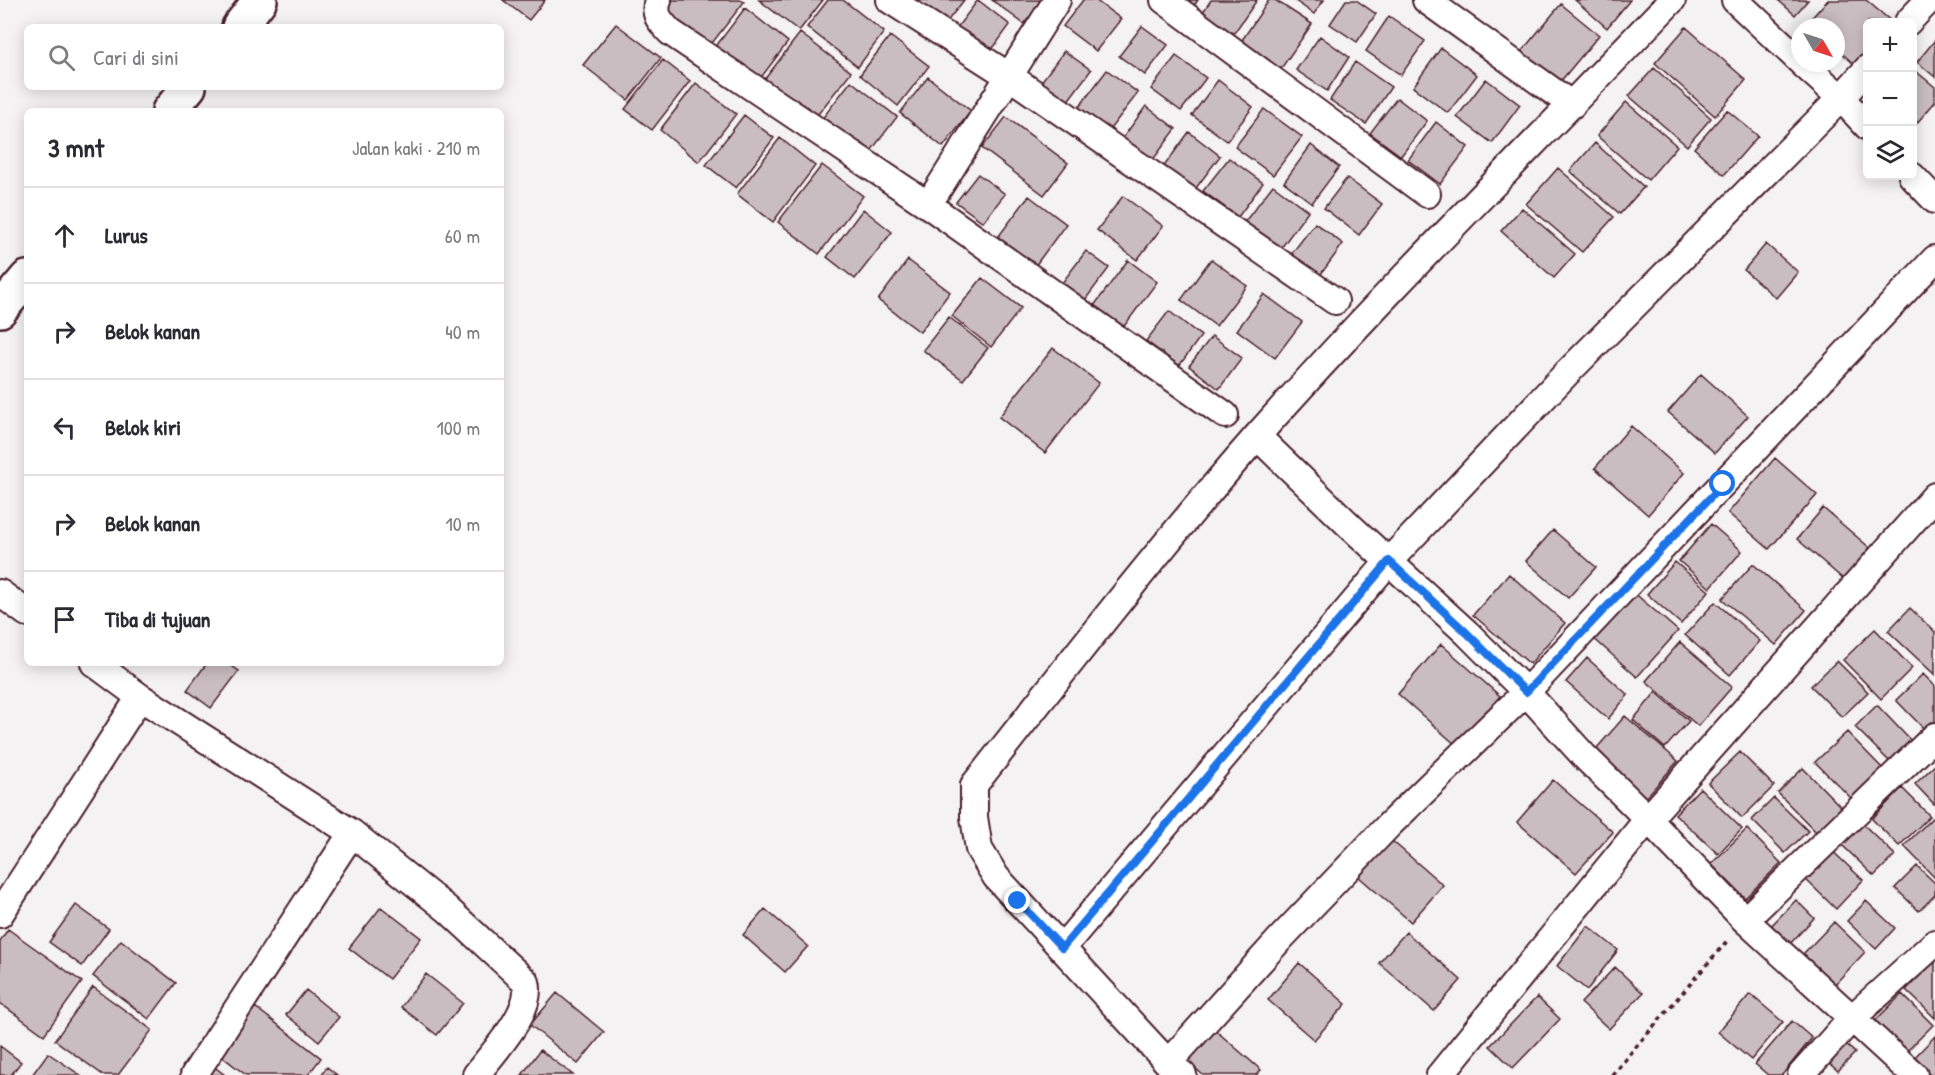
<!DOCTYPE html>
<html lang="id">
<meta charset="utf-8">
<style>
body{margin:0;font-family:"Patrick Hand",sans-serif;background:#f2f2f3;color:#2b2b33}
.controls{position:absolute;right:18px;top:18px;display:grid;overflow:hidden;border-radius:9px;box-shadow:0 3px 15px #0003}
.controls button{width:54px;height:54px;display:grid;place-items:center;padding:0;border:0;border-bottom:2px solid #e1e1e2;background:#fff;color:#2b2b33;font:30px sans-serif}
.compass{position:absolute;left:1791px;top:18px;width:54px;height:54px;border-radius:50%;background:#fff;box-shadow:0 3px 15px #0003;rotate:129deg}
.stop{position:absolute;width:18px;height:18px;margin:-14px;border:4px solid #1a73e8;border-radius:50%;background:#fff}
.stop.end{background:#1a73e8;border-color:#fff;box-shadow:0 2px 6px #0008}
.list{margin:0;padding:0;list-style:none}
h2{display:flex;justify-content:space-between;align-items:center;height:78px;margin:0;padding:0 24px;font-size:26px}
h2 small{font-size:20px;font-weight:400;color:#7c7c81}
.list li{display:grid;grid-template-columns:39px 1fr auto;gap:18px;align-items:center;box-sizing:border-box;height:96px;padding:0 24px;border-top:2px solid #e1e1e2}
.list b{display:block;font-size:22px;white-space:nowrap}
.list em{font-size:20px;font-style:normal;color:#7c7c81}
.icon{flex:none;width:33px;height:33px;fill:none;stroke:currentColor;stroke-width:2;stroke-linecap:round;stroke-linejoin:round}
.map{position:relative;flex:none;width:1935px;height:1075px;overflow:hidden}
.search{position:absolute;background:#fff;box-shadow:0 3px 15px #0003;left:24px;top:24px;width:480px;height:66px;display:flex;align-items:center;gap:15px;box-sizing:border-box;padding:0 21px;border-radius:9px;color:#7c7c81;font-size:22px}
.panel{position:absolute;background:#fff;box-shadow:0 3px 15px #0003;left:24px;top:108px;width:480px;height:558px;border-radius:9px}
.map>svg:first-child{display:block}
.building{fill:#cabdc1;stroke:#4a1f2b;stroke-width:1.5}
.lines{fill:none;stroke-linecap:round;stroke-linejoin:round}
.street-casing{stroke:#4a1f2b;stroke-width:30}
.secondary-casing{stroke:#4a1f2b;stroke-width:38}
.path{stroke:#4a1f2b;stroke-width:4;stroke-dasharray:4.5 4.5;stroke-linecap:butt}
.street{stroke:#fff;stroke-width:26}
.secondary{stroke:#fff;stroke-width:33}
.route{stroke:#1a73e8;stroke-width:8}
</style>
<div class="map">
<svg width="1935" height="1075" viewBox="0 0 1935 1075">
<rect width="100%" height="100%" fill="#f4f2f2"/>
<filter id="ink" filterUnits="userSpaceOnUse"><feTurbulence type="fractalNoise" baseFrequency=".0167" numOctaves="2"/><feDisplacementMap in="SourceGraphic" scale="12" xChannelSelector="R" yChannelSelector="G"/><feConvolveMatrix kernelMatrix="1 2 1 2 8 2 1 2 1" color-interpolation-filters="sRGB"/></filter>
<g filter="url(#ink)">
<path class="building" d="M503 0H545L529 20Z
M667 0H741L744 2 709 47 660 8Z
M759 0H823L799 31Z
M828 0H843L884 32 858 67 807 27Z
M906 0H964L942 28Z
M978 0 1010 25 988 55 955 30Z
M992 0H1043L1024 24Z
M1083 0H1095L1121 19 1096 51 1063 26Z
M1174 0H1198L1190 11Z
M1211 0H1257L1232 36 1201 15Z
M1269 0H1275L1312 24 1280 70 1240 43Z
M1294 0H1324L1314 14Z
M1346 0H1356L1376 14 1357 42 1330 24Z
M1575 0H1630L1607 28Z
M1778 0H1808L1795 15Z
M1828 0H1866L1892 22H1868V50L1855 65 1836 48V27H1812L1807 23Z
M1561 4 1599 35 1555 88 1517 57Z
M745 8 788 42 756 84 713 50Z
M1389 16 1425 41 1401 75 1366 51Z
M616 24 661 58 628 100 583 65Z
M1142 26 1168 45 1145 75 1119 56Z
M1686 27 1746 80 1715 116 1655 63Z
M800 33 851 72 811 123 761 84Z
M890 36 929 66 898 106 860 75Z
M1320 36 1349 57 1327 91 1296 70Z
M1935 40V77L1917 62Z
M1441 48 1477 75 1448 113 1413 87Z
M1064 51 1091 70 1067 102 1041 82Z
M1176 56 1206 78 1181 111 1151 89Z
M663 60 690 81 652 130 625 109Z
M1355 62 1391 87 1366 124 1330 100Z
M1654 68 1711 118 1687 146 1629 96Z
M1912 68 1935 87V102L1916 124 1912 121Z
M1107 70 1138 93 1107 133 1076 111Z
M928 77 971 111 943 147 900 113Z
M1486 79 1520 105 1492 143 1457 117Z
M1218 80 1253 107 1227 141 1192 115Z
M851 81 897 117 864 160 818 124Z
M696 83 736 114 699 162 660 130Z
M1397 98 1427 121 1401 156 1370 133Z
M1626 102 1677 146 1648 180 1597 136Z
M1146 106 1176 129 1152 161 1122 139Z
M1264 109 1302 137 1273 175 1235 147Z
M1727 110 1758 136 1724 175 1694 148Z
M744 115 774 138 736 188 706 165Z
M1006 117 1068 163 1044 195 982 148Z
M1436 122 1468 147 1440 184 1408 160Z
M1189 132 1220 156 1193 192 1162 169Z
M780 138 815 166 773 222 737 194Z
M1595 143 1644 187 1620 214 1570 171Z
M1311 145 1339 167 1312 203 1284 182Z
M1229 158 1263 183 1238 217 1203 191Z
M822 165 863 196 819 254 778 222Z
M1558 168 1614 217 1582 252 1526 204Z
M978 174 1005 194 983 222 956 202Z
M1347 178 1382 204 1359 235 1324 208Z
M1273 185 1308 211 1279 251 1243 224Z
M1029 196 1066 224 1035 266 998 237Z
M1123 196 1163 226 1137 260 1097 230Z
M1522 208 1575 254 1554 278 1501 231Z
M863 209 892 232 855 279 827 257Z
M1315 223 1343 244 1318 278 1289 257Z
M1766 244 1798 272 1776 298 1744 270Z
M1086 251 1109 268 1085 300 1062 283Z
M1211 259 1247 286 1216 326 1181 300Z
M908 260 950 292 920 332 878 300Z
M1128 260 1157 282 1119 333 1090 311Z
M982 278 1021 308 991 347 952 316Z
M1264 294 1302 322 1275 358 1237 330Z
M1169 311 1201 336 1179 366 1146 341Z
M949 317 988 348 963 380 923 350Z
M1212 336 1242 358 1219 389 1189 366Z
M1053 348 1099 383 1045 453 999 417Z
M1701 374 1748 416 1715 453 1668 412Z
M1631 426 1684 473 1648 515 1595 468Z
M1775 458 1817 495 1769 549 1728 513Z
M1823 508 1870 548 1843 579 1797 539Z
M1711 524 1742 551 1710 588 1679 561Z
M1553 530 1596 567 1568 598 1526 561Z
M1675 562 1709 591 1681 624 1647 594Z
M1753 564 1806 610 1776 645 1722 599Z
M1509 574 1565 623 1530 664 1473 615Z
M1631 590 1678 631 1637 677 1591 636Z
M1715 602 1760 641 1730 675 1685 635Z
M1910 608 1935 632V675L1888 631Z
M1875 629 1912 668 1881 699 1843 660Z
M1680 642 1732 687 1698 726 1646 681Z
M1441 644 1500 696 1457 746 1398 694Z
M1587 658 1628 695 1608 719 1566 682Z
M1837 661 1868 692 1842 717 1811 686Z
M207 663H227L239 671 211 708 187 690Z
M1923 674 1935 686V722L1926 731 1896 700Z
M1656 692 1689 721 1665 748 1633 720Z
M1877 705 1914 744 1893 765 1855 727Z
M1625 716 1678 761 1641 803 1589 757Z
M1847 732 1884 770 1853 800 1815 762Z
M1740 752 1774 786 1742 818 1708 783Z
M1935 765V805L1915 784Z
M1803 768 1842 808 1817 833 1778 793Z
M1553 780 1613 832 1576 873 1517 822Z
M1700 788 1742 829 1718 854 1675 814Z
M1902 788 1930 816 1899 846 1872 819Z
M1774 798 1808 831 1785 853 1752 820Z
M1932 818 1935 820V878L1904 846Z
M1862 823 1895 855 1874 876 1841 844Z
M1747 829 1781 863 1745 898 1711 864Z
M1384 834 1443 885 1411 922 1352 871Z
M1825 844 1863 880 1836 909 1798 872Z
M1917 866 1935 883V895L1919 911 1895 888Z
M1796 900 1814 918 1788 946 1769 928Z
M1866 901 1895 928 1876 949 1847 921Z
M76 905 109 929 82 966 49 942Z
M381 907 421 938 389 979 349 948Z
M765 909 808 946 785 972 743 935Z
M1834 922 1865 952 1835 984 1803 954Z
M1588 926 1618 950 1587 990 1557 966Z
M8 929 82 982 44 1035 0 1003V941Z
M1406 932 1461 980 1434 1011 1379 963Z
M121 940 176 983 149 1019 93 976Z
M1935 960V1018L1906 990Z
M1299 963 1346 1004 1314 1040 1268 1000Z
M1615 967 1643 993 1609 1029 1581 1003Z
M426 974 463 1003 437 1035 401 1007Z
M93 987 152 1030 118 1075H103L55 1040Z
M306 990 339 1017 319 1041 286 1015Z
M557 993 604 1032 578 1064 530 1025Z
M1750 994 1783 1022 1751 1060 1718 1032Z
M1902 994 1933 1025 1905 1053 1874 1022Z
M1537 997 1560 1019 1513 1068 1490 1046Z
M255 1007 321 1058 308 1075H246L219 1054Z
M1792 1021 1812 1038 1782 1075H1768L1755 1064Z
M1214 1029 1261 1070 1256 1075H1203L1187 1061Z
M1935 1036V1075H1930L1913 1059Z
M1843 1041 1855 1053 1838 1071 1825 1060Z
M0 1046 21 1062 11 1075H0Z
M540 1050 573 1075H522Z
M48 1053 80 1075H32Z
M212 1065 225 1075H204Z
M327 1067 337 1075H321Z"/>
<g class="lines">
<defs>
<path id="street" d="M658 0C653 15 660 21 670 32L928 205 1225 415
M890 0 1009 76 1335 301
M1164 0 1427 194
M1426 0 1572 105
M1735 0 1800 61
M1908 22 1929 0
M1802 63 1841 98 1868 127
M1912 176 1935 200
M928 205 1057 0
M1257 436 1351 527 1467 633 1526 692 1584 756 1648 819 1745 920 1914 1075
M0 593 27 613
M94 663 140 697 352 833 447 909 526 982C534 1011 493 1052 476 1075
M0 914 140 697
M1745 920 1935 736
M1062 948 1389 561 1566 374 1841 98 1868 68
M1168 1063 1280 939 1389 825 1526 692 1935 259
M194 1075 352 833
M1183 1075 1168 1063 996 877 979 849 974 817V785C1067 667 1158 549 1257 436 1390 286 1534 145 1672 0
M1440 1075 1648 819 1935 496
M1801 1075 1851 1019 1935 943"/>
<path id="secondary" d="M239 27 260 0
M169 111 189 87
M0 310 27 278"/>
</defs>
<use href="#street" class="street-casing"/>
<use href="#secondary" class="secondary-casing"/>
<path class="path" d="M1612 1075 1727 941"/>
<use href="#street" class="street"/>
<use href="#secondary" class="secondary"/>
</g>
</g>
<g class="lines" filter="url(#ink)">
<path class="route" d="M1018 901 1062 948 1389 561 1467 633 1526 692 1723 484"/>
</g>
</svg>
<div class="controls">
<button>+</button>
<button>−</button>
<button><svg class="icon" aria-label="layers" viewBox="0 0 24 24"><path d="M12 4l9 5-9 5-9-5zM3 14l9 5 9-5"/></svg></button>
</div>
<svg class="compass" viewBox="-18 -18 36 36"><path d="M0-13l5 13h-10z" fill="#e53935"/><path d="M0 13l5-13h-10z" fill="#7c7c81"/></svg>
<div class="stop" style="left:1723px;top:484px"></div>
<div class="stop end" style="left:1018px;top:901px"></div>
<div class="search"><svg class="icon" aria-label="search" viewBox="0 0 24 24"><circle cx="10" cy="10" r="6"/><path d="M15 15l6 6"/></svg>Cari di sini</div>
<section class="panel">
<h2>3 mnt<small>Jalan kaki · 210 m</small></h2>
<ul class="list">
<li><svg class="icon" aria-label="ahead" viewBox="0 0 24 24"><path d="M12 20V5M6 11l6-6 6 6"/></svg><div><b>Lurus</b></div><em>60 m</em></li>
<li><svg class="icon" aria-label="right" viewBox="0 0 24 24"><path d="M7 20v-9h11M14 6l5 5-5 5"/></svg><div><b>Belok kanan</b></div><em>40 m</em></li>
<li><svg class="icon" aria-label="left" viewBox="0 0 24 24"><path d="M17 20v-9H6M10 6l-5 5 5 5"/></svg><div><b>Belok kiri</b></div><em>100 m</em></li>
<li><svg class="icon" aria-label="right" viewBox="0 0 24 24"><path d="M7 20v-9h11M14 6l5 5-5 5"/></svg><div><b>Belok kanan</b></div><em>10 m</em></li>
<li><svg class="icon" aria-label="arrive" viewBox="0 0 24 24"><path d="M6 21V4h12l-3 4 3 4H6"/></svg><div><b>Tiba di tujuan</b></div></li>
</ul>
</section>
</div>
